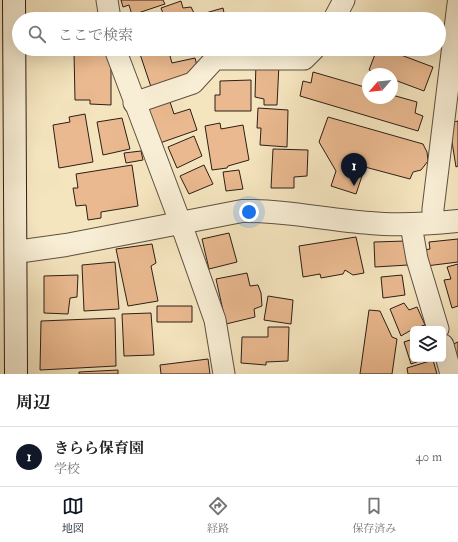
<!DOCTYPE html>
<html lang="ja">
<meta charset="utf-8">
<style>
body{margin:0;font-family:"IM FELL Double Pica","Noto Serif JP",serif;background:#f2f2f2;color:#202124}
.controls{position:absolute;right:12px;bottom:12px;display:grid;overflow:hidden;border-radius:6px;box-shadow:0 4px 16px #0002}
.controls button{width:36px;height:36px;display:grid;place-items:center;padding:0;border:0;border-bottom:1px solid #e0e0e0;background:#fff;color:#202124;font:20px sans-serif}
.compass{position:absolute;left:362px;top:68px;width:36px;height:36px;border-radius:50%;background:#fff;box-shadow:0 4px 16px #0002;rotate:242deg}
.you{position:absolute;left:249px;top:212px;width:14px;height:14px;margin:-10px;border:3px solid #fff;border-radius:50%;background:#1a73e8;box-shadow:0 0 0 6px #1a73e833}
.badge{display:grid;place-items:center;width:26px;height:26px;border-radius:50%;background:#111827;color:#fff;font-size:13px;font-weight:700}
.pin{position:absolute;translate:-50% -33px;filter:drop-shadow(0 1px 2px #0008)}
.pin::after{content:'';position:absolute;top:21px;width:14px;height:12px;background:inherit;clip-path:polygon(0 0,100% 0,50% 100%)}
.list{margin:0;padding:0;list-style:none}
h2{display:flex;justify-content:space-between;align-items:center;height:52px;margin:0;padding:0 16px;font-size:17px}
h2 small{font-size:13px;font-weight:400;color:#757577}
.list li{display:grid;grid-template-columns:26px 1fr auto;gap:12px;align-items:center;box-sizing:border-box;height:60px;padding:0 16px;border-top:1px solid #e0e0e0}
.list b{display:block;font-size:15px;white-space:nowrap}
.list p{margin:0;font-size:13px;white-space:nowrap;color:#757577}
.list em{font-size:13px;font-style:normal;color:#757577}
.icon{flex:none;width:22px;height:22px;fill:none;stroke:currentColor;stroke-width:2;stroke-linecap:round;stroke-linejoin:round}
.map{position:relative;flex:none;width:458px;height:374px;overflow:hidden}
.search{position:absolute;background:#fff;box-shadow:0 4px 16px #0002;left:12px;right:12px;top:12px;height:44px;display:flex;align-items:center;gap:10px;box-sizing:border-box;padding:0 14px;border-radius:22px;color:#757577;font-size:15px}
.sheet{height:112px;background:#fff}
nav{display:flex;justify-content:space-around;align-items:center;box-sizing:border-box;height:56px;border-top:1px solid #e0e0e0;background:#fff;font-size:11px;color:#757577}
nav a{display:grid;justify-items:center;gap:2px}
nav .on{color:#111827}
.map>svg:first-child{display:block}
.building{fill:#eab98f;stroke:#2c1e18}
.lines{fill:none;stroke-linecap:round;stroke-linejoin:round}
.minor-casing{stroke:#5e5042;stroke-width:23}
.tertiary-casing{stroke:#5e5042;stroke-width:24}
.secondary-casing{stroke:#2c1e18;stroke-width:24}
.minor{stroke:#f8eed5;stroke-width:21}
.tertiary{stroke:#f8eed5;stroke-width:22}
.secondary{stroke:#f8eed5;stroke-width:22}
</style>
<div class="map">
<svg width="458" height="374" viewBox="0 0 458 374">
<rect width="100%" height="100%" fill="#f5e5bf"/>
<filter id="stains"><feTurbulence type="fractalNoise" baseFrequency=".005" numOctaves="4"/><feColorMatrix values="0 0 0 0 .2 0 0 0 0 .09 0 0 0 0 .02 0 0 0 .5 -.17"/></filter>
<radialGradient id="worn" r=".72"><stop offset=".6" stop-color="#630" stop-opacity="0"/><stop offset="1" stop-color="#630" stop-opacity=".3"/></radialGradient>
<path class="building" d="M121 0H163L165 4 132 15 129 5 123 7Z
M181 1 183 8 191 7 197 19H165L161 8Z
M223 8 225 17 242 13 244 19H203L202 14Z
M159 49H168L172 63 195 58 199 73 151 87 140 54Z
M377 49H385L433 67 424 91 392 79V74H380L369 70Z
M74 52H111V105L90 104V100H75Z
M256 63 279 64 277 105H264V99L255 97Z
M313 72 368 88V98H392V95L417 102 415 113 423 116 418 131 300 96 303 81 311 83Z
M251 80V111H215V95H220V81Z
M168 96 174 114 190 109 197 130 160 143 147 105Z
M258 108 288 110 287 147 260 145 261 128H257Z
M85 114 93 162 59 168 53 125 70 122 69 117Z
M328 117 423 144 427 152 428 161 421 170 413 172 410 179 365 167 356 194 331 186 336 171 319 142Z
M122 118 130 149 103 155 97 122Z
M458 121V166L456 167 449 123Z
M220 123 221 129 243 125 249 160 228 166 227 168 212 170 205 126Z
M194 136 202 156 177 168 168 147Z
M273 149 308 150 307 176 294 177V188H271Z
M141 151 143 160 126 163 124 153Z
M132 165 138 206 101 212V218L88 220 86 205 76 206 73 188H78L76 174Z
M204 165 213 184 189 194 180 176Z
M239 170 243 189 226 191 223 172Z
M229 233 237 262 209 269 202 239Z
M356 237 364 273 353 275 345 270 343 274 321 278 320 274 303 277 299 246Z
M458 239V262L426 266 424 250 430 249 429 242Z
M406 241 408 265 375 267 374 242Z
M152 244 156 263 151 266 158 301 128 306 116 249Z
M115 262 119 309 84 311 82 265Z
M458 264V306L452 308 444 280 451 279 447 267Z
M247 273 250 286 258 285 261 293 262 306 254 309 255 317 226 324 216 279Z
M78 275 77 297 70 298 68 314 44 313V276Z
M402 275 405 295 383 298 381 277Z
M268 296 293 300 291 324 264 320Z
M404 303 409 310 417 307 425 325 413 329 401 336 390 309Z
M157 306H192V322H157Z
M369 310 380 311 392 337 397 339 392 374H360Z
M151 313 154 355 124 356 122 314Z
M115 318 116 366 40 370 41 321Z
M268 327H289L288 361 266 362V365L241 363 242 337H268Z
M413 339V359H425L411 364 404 342Z
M458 342V371L451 345Z
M208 359 210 374H161L160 365Z
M433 360 437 374H408L407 368Z
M118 370V374H79V372Z"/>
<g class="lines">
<defs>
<path id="minor" d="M107 0 110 19
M334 19 344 0
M115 49 185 235 215 320 224 374
M134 103 193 83 215 59H304L314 49
M433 223V209L458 4
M411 225 417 259 438 329
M443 345 451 374"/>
<path id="tertiary" d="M16 252 66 245 242 211C285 210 327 220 370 223 399 226 428 224 458 221"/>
<path id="secondary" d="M14 0 16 374"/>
</defs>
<use href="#minor" class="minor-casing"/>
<use href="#tertiary" class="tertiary-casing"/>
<use href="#secondary" class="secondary-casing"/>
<use href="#minor" class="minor"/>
<use href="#tertiary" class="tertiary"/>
<use href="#secondary" class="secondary"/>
</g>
<rect width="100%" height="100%" filter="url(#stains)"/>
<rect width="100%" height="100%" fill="url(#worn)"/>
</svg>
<div class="controls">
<button><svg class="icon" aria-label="layers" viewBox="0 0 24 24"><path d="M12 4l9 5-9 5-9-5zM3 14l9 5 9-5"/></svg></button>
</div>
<svg class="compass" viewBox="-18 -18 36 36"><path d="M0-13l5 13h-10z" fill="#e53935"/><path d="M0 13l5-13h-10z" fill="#757577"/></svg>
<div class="you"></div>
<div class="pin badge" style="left:354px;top:186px">1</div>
<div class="search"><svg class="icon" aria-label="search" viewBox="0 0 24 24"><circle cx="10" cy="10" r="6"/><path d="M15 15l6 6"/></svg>ここで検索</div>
</div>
<section class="sheet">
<h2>周辺<small></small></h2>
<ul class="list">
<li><span class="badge">1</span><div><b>きらら保育園</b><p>学校</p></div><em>40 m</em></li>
</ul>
</section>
<nav>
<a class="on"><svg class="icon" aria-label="map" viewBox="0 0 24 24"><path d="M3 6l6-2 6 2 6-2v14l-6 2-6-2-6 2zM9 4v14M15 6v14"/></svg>地図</a>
<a><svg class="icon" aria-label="directions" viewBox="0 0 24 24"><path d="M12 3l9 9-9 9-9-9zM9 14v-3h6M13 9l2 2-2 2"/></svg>経路</a>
<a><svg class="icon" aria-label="saved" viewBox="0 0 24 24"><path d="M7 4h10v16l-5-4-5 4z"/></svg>保存済み</a>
</nav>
